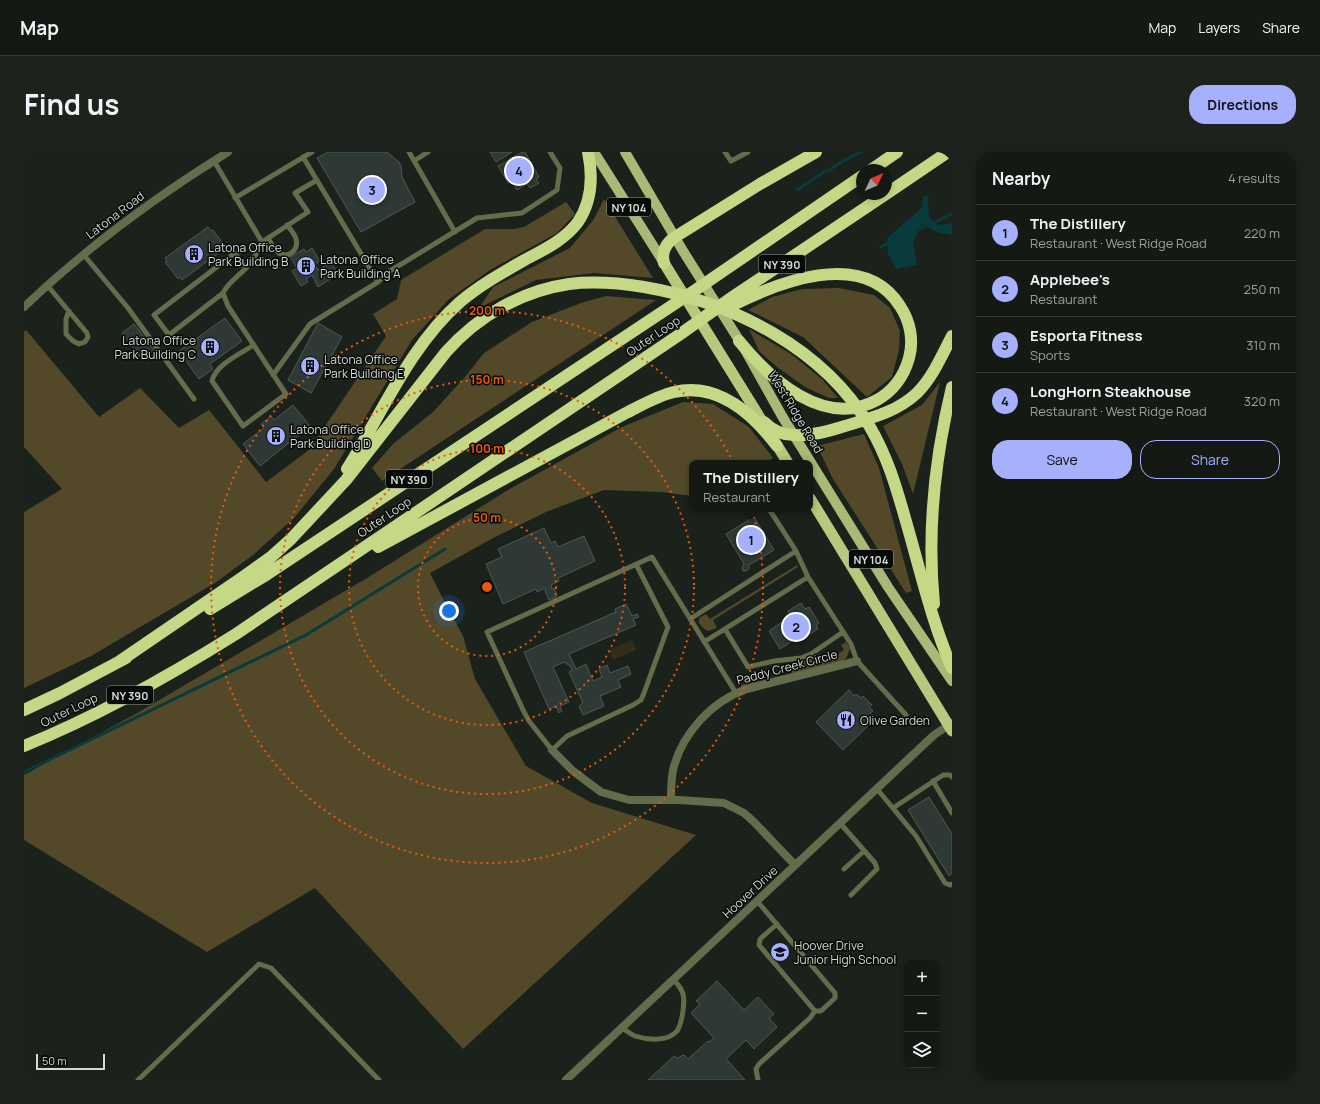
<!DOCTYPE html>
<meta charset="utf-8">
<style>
body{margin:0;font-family:Manrope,sans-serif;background:#1d221d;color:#f1f3f6}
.controls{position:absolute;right:12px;bottom:12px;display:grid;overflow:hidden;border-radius:8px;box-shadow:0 2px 10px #0003}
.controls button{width:36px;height:36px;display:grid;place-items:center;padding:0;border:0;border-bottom:1px solid #333834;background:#141914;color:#f1f3f6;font:20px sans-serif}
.compass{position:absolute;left:832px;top:12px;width:36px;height:36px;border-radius:50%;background:#141914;box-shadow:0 2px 10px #0003;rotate:46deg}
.scale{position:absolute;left:12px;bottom:10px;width:69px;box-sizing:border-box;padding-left:4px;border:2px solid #d5d9d5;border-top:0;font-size:11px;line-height:14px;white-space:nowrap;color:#d5d9d5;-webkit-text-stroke:3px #070a07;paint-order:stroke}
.you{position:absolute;left:425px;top:459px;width:14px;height:14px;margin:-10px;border:3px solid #fff;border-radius:50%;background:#1a73e8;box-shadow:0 0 0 6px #1a73e833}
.badge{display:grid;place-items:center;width:26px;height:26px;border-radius:50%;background:#a7b0fc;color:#111;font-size:13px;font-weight:700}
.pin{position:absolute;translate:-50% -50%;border:2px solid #fff;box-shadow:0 1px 4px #0006}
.popup{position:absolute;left:665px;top:308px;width:124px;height:52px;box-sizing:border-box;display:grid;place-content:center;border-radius:8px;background:#141914;filter:drop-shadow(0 1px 3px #0005);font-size:13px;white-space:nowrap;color:#9da0a0}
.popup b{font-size:15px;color:#f1f3f6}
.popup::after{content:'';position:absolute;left:50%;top:100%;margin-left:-8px;border:8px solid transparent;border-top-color:#141914}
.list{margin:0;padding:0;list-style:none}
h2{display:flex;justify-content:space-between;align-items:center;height:52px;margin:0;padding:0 16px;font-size:17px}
h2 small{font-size:13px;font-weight:400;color:#9da0a0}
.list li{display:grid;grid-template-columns:26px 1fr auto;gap:12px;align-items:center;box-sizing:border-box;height:56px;padding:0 16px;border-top:1px solid #333834}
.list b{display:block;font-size:15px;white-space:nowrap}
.list p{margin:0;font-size:13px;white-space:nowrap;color:#9da0a0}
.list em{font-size:13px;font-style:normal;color:#9da0a0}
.actions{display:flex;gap:8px;padding:12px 16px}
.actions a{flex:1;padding:9px 0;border:1px solid #a7b0fc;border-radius:16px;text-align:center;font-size:14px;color:#a7b0fc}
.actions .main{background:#a7b0fc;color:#111}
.icon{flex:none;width:22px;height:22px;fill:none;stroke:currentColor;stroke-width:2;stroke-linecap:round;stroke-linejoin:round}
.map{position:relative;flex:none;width:928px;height:928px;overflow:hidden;border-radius:16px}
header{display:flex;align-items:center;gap:24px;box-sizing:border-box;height:56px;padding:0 20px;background:#141914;border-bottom:1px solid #333834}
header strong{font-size:19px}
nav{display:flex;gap:22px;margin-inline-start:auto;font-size:14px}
.intro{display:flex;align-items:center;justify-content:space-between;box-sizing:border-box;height:96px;padding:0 24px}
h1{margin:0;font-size:28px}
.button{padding:10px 18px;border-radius:16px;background:#a7b0fc;color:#111;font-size:14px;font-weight:700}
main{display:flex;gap:24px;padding:0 24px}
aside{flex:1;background:#141914;border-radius:16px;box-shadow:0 2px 10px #0003}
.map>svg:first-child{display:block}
.green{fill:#332c17}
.forest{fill:#534929}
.water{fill:#093a3c}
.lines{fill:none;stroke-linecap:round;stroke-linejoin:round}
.stream{stroke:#093a3c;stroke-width:3}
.building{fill:#2e3834;stroke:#4e5955}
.service{stroke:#646c4b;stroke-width:5}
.minor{stroke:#646c4b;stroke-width:8}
.tertiary{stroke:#646c4b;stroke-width:8}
.primary{stroke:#aab975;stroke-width:10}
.trunk{stroke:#b8c87d;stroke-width:11}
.motorway{stroke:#c5d885;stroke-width:12}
.ring{fill:none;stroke:#e8590c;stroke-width:2;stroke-dasharray:2 4}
.labels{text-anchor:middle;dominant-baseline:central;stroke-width:3;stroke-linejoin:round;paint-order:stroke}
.shield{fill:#070a07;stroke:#979b97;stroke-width:1}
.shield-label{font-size:11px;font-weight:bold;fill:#d5d9d5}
.street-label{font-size:12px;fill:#d5d9d5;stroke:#070a07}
.poi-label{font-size:12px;fill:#d5d9d5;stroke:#070a07;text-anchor:start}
.centre{fill:#e8590c;stroke:#070a07;stroke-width:2}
.ring-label{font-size:12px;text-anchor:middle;font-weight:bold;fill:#e8590c;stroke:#070a07;stroke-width:3;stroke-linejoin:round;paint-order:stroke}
</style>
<header>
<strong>Map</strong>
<nav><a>Map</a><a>Layers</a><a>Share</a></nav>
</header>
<div class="intro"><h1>Find us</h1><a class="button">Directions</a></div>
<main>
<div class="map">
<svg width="928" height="928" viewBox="0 0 928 928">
<rect width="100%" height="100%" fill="#1b211b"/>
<path class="green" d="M608 488 612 498 589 508 585 498Z"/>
<path class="forest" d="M580 47 629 126 570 121 512 128 455 156 469 135 546 96 570 67Z
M542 50 551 62 533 81 466 118 424 148 388 188 310 317 270 366 229 403 191 431 67 504 0 536V360L38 337 0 295V180L2 178 75 265 116 236 155 276 185 258 242 330 285 298 362 184 349 162 373 147 377 128 461 77H490L500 75Z
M815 136 850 143 866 156 876 179 875 198 868 225 843 245 779 185 724 158 748 145 778 137Z
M582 144 632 148 358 329 348 316 369 292 409 260 441 225 460 201 508 170 557 151Z
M725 177 767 202 798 227 814 246H805L781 235 753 215 735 199Z
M916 230 889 342 878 312 859 274 898 253Z
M659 250 689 252 725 275 749 306 741 311H668V344L638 340 580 338 522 360 471 385 406 421 416 441 439 484 451 527 502 614 568 651 672 683 439 897 291 736 183 800 0 688V623L115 560 343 426 484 338 598 275Z
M840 282 855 316 888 439 882 441 809 327 793 294Z
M773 413 774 415 689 468 693 476 684 479 679 476 675 471V466L682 462 686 467Z
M822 490 826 496 823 505 819 509 717 535 716 533 768 521 764 513 788 506 794 502 801 511 820 498 817 493Z"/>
<path class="water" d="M899 43 904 45 905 65 914 73 928 71V83L913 80 898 72 889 90 893 113 872 117 864 102 863 86 898 56Z"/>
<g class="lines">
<path class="stream" d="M773 38 803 18 805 19C814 10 826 6 837 0
M893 78 928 62
M857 95 866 90
M0 620 282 483 421 397"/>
</g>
<path class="building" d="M304 0H363L375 10 377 14 378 25 391 50 337 80 293 6Z
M466 0H488L472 10Z
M498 0H501L515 25 512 27 515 31 506 36 503 32 493 38 488 29 484 31 474 14Z
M184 75 187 79 189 78 200 93 198 95 200 97 158 128 156 125 154 127 141 110 143 109 141 106Z
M288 96 296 109 291 113 294 118 307 110 314 122 294 135 288 123 282 127 284 130 277 134 268 119 273 116 266 105 280 97 282 100Z
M201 166 218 189 186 212 189 217 175 227 155 199Z
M294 171 318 185 287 241 264 228Z
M110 172 130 198 118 207 98 181Z
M269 253 286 274 236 314 219 292 240 276 237 272 247 264 250 268Z
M730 365 750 398 725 413V417L722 419H719L718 416 720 412 702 382Z
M520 376 527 391 531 389 534 395 560 384 571 409 534 426 535 429 527 433 528 437 530 436 533 444 525 448 521 439 522 438 521 436 513 440 512 437 479 452 462 412 478 405 474 397Z
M777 451 781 457 785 455 795 471 792 473 794 477 773 490 771 487 756 497 745 479 767 464 764 459Z
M602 452 608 464 613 462 615 465 609 467 612 473 545 502 552 517 562 512 569 529 578 525 575 517 583 513 586 521 604 514 607 522 594 528 597 535 576 544 580 554 559 563 555 554 559 551 545 520 548 518 546 514 540 510 529 515 545 550 536 554 538 559 535 561 532 554 525 557 500 500 592 460 591 457Z
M825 538 830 544 832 542 837 546 839 544 848 553 845 555 849 559 846 561 852 566 819 598 792 570Z
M905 645 928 682V721L925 724 884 658Z
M693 829 720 858 734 845 750 862 745 866 753 875 730 897 722 888 702 907 721 928H624L650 904 653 906 660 903 664 907 684 889 685 890 690 886 667 861 676 852 672 849Z"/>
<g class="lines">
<path class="service" d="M385 0 431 80
M701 0 707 9 724 0
M279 5 354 130
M190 9 238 90C234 99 230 108 223 115 215 124 204 130 199 141L204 154 262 242 219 274 188 229C191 213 216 202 230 193
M390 9 404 0
M211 46 288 0
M244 86C247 91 250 98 255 101 265 107 275 97 272 87 271 82 266 77 263 73
M238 90 284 60 271 41 293 28
M59 102 104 156 170 247
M23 133 63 181 64 185 61 190 55 192 49 189 42 182V167L45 159
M199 141 145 183 130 163 211 101 222 116
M249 223 286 172 354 130 366 119 453 66 498 61 533 38 536 16 526 0
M745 357 772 399 784 425 827 492 833 509 882 563
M612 412 644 475 620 541 617 548 609 553 543 584 528 598 505 569 500 560 463 480 628 405 712 541
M666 467 772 399
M701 477 724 515 750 509 777 506 787 502 819 480
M680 490 784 425
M909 629 928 661
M853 637 892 684 921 731 926 733 928 732
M869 656 919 623H926L928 625
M816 671 851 711 853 717 827 743
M820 717 840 699
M733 749 811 841V846L797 859H791L735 793 736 787 753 772
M598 876C603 879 606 882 611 884 623 888 644 890 653 879 657 873 658 866 659 859 661 844 660 839 650 828
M114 928 235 812 247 816 355 928
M734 928 732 917 735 912 786 866 791 859"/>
<path class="minor" d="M528 598 549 619 577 640 605 648H655L700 651 720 661 730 670 771 713
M647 648C647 638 647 628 649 618 658 581 688 549 723 537L833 509
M542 928 910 583 928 571"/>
<path class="tertiary" d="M0 155C62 96 131 45 204 0"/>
<path class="primary" d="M570 0 640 111
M601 0 659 99 720 196 758 264 864 435 928 529"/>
<path class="trunk" d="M640 111 764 311
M786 346 928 579"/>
<path class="motorway" d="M847 18 873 0
M862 42 924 0
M640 111C637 100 642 91 651 85L736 32 792 0
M705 155C752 131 839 95 876 154 886 169 890 188 885 206 880 224 869 239 853 248 800 277 746 227 715 189
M740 270C748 278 759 283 770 283 788 284 805 279 821 274 847 266 873 260 893 241 909 225 918 203 928 184
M323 317C359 260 385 195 436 150 455 134 476 122 497 110 517 99 540 89 554 70 568 49 569 24 564 0
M354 395 602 261C618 253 633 244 650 240 694 230 729 262 753 294
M910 452C903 380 911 305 928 235
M186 457 242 423 670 139 838 24
M96 509 219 425 247 405 267 387 322 328 422 200C454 164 497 139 545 132 570 129 595 131 620 135 708 150 800 196 846 275 863 304 872 334 881 366 896 417 907 468 928 516
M0 558 36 541 102 506
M0 594C74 564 145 524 212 482L655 183 710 144 862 42"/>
</g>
<g class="ring">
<circle cx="463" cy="435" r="69"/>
<circle cx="463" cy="435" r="138"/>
<circle cx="463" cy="435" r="207"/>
<circle cx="463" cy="435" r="276"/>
</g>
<defs>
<symbol id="building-disc" viewBox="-11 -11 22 22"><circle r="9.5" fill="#a7b0fc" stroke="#070a07"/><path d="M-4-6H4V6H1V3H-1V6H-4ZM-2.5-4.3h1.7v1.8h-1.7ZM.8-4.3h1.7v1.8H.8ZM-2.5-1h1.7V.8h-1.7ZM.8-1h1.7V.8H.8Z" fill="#111"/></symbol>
<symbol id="restaurant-disc" viewBox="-11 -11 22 22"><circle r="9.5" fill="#a7b0fc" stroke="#070a07"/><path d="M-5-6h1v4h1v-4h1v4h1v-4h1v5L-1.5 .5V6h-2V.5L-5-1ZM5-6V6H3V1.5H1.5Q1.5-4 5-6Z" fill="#111"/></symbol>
<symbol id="school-disc" viewBox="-11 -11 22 22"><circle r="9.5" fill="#a7b0fc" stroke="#070a07"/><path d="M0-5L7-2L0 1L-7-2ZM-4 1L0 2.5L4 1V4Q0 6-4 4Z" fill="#111"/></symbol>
</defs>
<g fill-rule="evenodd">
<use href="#building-disc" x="159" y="91" width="22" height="22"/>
<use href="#building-disc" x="271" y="103" width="22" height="22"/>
<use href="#building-disc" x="175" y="184" width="22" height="22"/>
<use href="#building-disc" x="275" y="203" width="22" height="22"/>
<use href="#building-disc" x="241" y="273" width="22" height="22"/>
<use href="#restaurant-disc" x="811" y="557" width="22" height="22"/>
<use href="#school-disc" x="745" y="789" width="22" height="22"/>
</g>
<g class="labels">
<g class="shield">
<rect x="583" y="46" width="44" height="18" rx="3"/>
<rect x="735" y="103" width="46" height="18" rx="3"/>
<rect x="362" y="318" width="46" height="18" rx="3"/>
<rect x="825" y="398" width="44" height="18" rx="3"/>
<rect x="83" y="534" width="46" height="18" rx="3"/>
</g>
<g class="shield-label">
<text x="605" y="55">NY 104</text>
<text x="758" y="112">NY 390</text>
<text x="385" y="327">NY 390</text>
<text x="847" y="407">NY 104</text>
<text x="106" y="543">NY 390</text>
</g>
<g class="street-label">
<text transform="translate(91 63) rotate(-37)">Latona Road</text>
<text transform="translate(629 184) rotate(-34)">Outer Loop</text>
<text transform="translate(772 260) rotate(59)">West Ridge Road</text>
<text transform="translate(360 365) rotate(-34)">Outer Loop</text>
<text transform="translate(763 515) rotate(-15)">Paddy Creek Circle</text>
<text transform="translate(45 558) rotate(-26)">Outer Loop</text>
<text transform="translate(726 740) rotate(-43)">Hoover Drive</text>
</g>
<g class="poi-label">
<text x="184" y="95">Latona Office<tspan x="184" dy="14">Park Building B</tspan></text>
<text x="296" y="107">Latona Office<tspan x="296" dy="14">Park Building A</tspan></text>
<text x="172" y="188" text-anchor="end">Latona Office<tspan x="172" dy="14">Park Building C</tspan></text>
<text x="300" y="207">Latona Office<tspan x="300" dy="14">Park Building E</tspan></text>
<text x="266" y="277">Latona Office<tspan x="266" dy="14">Park Building D</tspan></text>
<text x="836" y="568">Olive Garden</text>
<text x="770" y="793">Hoover Drive<tspan x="770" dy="14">Junior High School</tspan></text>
</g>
</g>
<circle cx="463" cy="435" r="6" class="centre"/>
<g class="ring-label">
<text x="463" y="163">200 m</text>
<text x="463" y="232">150 m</text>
<text x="463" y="301">100 m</text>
<text x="463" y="370">50 m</text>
</g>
</svg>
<div class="controls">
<button>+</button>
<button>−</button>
<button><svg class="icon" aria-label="layers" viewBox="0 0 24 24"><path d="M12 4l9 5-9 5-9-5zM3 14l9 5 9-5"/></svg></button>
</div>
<svg class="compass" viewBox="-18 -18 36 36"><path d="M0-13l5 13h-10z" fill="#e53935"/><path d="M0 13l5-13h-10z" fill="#9da0a0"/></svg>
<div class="scale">50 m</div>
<div class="you"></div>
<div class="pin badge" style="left:727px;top:388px">1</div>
<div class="popup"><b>The Distillery</b>Restaurant</div>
<div class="pin badge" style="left:772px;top:475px">2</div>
<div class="pin badge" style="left:348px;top:38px">3</div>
<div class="pin badge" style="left:495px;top:19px">4</div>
</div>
<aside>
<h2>Nearby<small>4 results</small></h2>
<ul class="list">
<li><span class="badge">1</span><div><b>The Distillery</b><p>Restaurant · West Ridge Road</p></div><em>220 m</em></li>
<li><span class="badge">2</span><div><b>Applebee's</b><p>Restaurant</p></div><em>250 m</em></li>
<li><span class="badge">3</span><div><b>Esporta Fitness</b><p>Sports</p></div><em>310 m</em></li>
<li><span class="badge">4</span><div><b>LongHorn Steakhouse</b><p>Restaurant · West Ridge Road</p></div><em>320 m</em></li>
</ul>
<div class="actions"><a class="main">Save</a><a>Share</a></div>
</aside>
</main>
